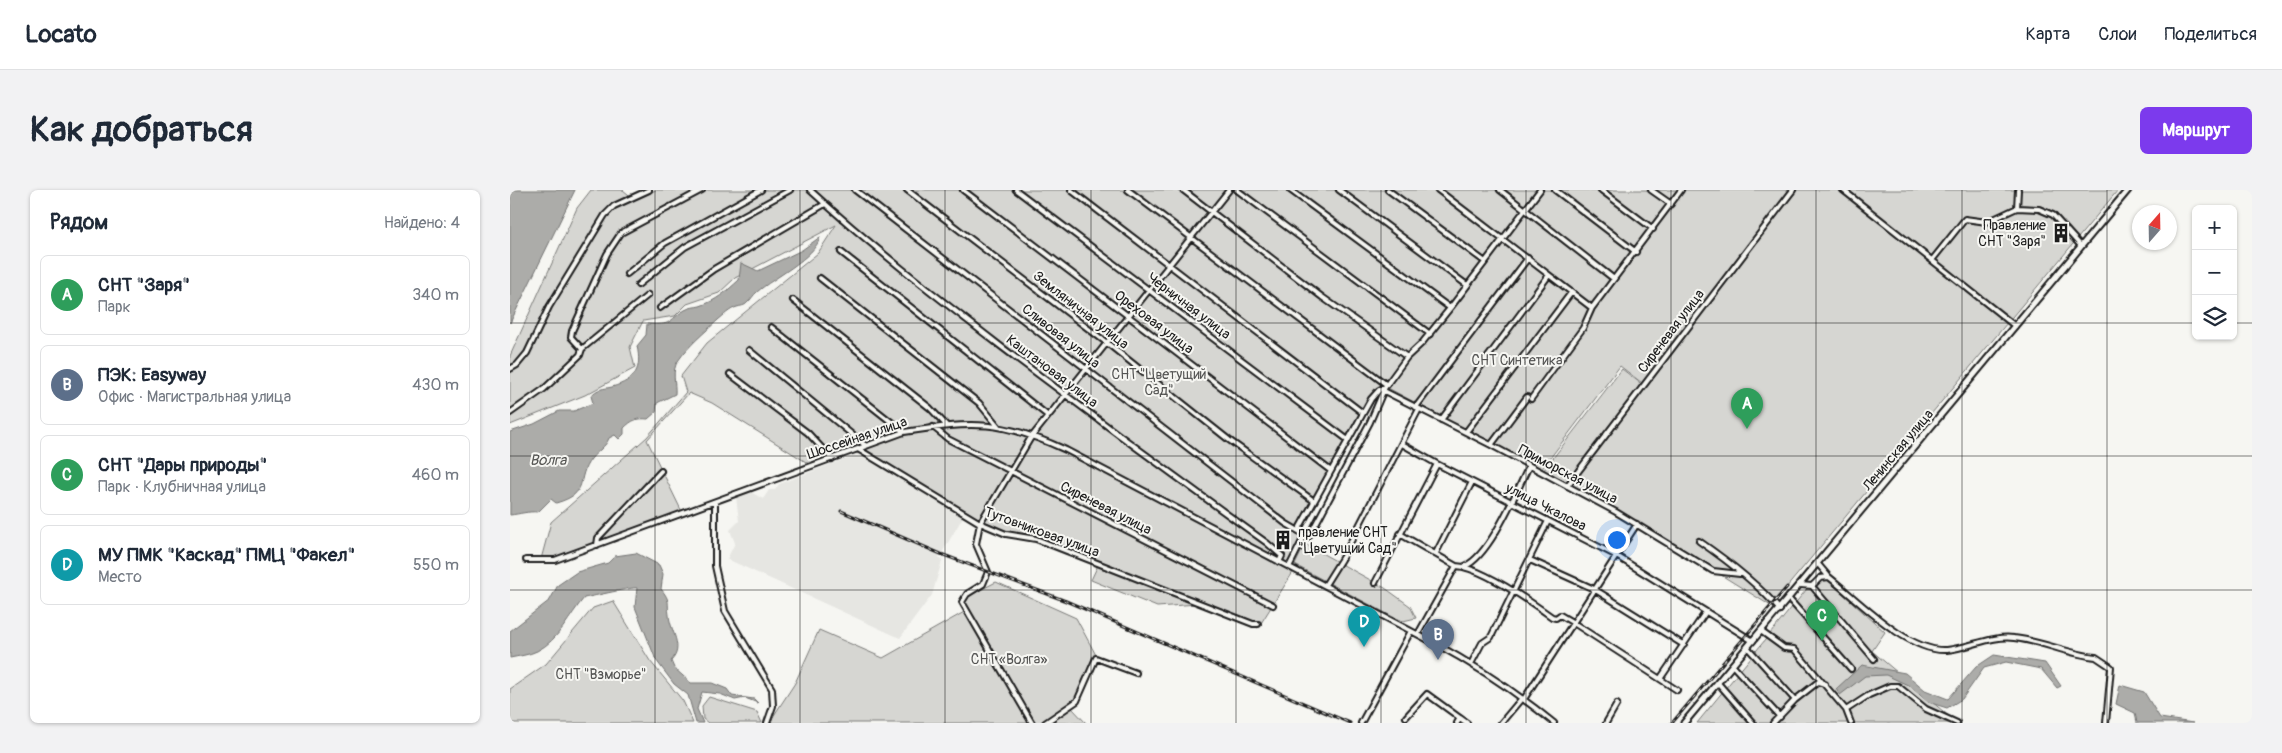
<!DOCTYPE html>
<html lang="ru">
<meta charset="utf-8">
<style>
body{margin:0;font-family:Pangolin,sans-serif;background:#f2f2f3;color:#1f2937}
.controls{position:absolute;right:15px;top:15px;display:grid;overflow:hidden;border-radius:8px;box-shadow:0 1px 4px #0004}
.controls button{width:45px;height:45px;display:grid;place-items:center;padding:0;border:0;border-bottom:1px solid #e0e1e3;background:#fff;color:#1f2937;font:25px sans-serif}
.compass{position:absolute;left:1622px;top:15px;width:45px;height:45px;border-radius:50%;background:#fff;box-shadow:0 1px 4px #0004;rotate:20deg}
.you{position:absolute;left:1106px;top:349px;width:18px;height:18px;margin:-12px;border:4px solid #fff;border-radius:50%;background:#1a73e8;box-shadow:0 0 0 8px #1a73e833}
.badge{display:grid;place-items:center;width:32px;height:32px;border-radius:50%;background:#7c3aed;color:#fff;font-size:16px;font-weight:700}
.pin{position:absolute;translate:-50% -41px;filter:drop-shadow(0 1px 2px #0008)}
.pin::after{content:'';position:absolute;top:26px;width:18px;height:15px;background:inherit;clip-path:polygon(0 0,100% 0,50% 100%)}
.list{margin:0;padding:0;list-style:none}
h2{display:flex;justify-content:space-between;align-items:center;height:65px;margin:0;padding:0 20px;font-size:21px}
h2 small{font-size:16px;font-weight:400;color:#747a83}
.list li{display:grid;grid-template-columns:32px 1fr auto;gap:15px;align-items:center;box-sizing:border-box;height:80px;margin:0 10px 10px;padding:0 10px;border:1px solid #e0e1e3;border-radius:8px}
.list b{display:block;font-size:19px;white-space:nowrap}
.list p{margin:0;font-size:16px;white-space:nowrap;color:#747a83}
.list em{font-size:16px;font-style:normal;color:#747a83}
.icon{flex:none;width:28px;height:28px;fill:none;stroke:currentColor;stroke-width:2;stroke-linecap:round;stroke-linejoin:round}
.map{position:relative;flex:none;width:1742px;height:533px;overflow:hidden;border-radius:8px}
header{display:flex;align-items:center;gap:30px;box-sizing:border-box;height:70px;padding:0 25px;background:#fff;border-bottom:1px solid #e0e1e3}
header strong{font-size:24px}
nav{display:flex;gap:28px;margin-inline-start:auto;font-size:18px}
.intro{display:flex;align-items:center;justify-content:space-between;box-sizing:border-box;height:120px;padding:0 30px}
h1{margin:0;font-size:35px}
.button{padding:12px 22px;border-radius:8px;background:#7c3aed;color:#fff;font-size:18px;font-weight:700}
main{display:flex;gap:30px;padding:0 30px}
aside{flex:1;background:#fff;border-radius:8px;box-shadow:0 1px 4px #0004}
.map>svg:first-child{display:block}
.built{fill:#e6e6e2}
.green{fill:#d6d6d2;stroke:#797977}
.water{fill:#acaca9;stroke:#727271}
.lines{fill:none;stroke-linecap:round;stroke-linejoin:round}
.minor-casing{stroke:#1c1c1c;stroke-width:8}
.tertiary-casing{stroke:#1c1c1c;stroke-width:9}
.minor{stroke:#f6f6f2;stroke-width:4}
.tertiary{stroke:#f6f6f2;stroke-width:5}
.rail-casing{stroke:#1c1c1c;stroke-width:3}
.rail{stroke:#f6f6f2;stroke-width:1;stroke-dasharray:4;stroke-linecap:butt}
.grid{fill:none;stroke:#1c1c1c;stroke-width:1;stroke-opacity:0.55}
.labels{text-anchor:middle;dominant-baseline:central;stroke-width:4;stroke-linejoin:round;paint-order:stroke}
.poi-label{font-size:14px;fill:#1c1c1c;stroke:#f6f6f2;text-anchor:end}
.street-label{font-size:14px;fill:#1c1c1c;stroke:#f6f6f2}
.park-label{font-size:14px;fill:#545453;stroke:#f6f6f2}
.water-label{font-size:15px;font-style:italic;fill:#565654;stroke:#f6f6f2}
</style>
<header>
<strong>Locato</strong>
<nav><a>Карта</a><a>Слои</a><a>Поделиться</a></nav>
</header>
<div class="intro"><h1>Как добраться</h1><a class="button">Маршрут</a></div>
<main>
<aside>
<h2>Рядом<small>Найдено: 4</small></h2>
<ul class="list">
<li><span class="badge" style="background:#2e9e5b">A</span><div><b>СНТ &quot;Заря&quot;</b><p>Парк</p></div><em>340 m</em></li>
<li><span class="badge" style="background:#5c6f8a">B</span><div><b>ПЭК: Easyway</b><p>Офис · Магистральная улица</p></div><em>430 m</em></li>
<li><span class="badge" style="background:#2e9e5b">C</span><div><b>СНТ &quot;Дары природы&quot;</b><p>Парк · Клубничная улица</p></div><em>460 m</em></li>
<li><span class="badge" style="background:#0f9aa8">D</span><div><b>МУ ПМК &quot;Каскад&quot; ПМЦ &quot;Факел&quot;</b><p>Место</p></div><em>550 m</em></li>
</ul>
</aside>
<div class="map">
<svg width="1742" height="533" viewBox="0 0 1742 533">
<rect width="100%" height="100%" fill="#f6f6f2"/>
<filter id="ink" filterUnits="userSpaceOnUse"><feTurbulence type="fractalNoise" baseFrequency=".02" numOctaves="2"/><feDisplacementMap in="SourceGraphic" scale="10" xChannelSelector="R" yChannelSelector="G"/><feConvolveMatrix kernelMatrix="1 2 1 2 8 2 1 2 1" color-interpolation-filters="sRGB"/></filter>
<g filter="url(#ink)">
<path class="built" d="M350 263 453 327 429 368 432 371 422 405 390 448 217 369 225 353 220 340 229 331 226 307 241 302 253 309 259 300H265L269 294Z"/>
<path class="green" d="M81 0H113L124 9 146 0H1281L1132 193 1110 176 1031 280 876 197 908 154 904 157 854 221 787 339 794 345 778 375 785 379 748 438 687 414 647 417 581 390 588 375 527 351 500 347 469 333 350 260 304 277 202 213 179 203 137 250 174 326 46 372 30 373 41 332 137 247 176 202 171 186 197 153 308 63 326 35 225 88 209 103 177 114 165 126 133 131 120 157 125 178 75 205 0 235V166L67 18Z
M1283 0H1608L1261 416 1124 331 1033 281 1112 179 1134 196Z
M795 354 875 398 900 416 906 428 893 431 885 428 785 375Z
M1310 383 1375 442 1362 461 1447 533H1187Z
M486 392 566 428 587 467 569 510 562 518 576 533H259L285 493 309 440 373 468 456 421 451 410Z
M103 411 140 471 173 511 183 533H0V499L36 474 83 418Z
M199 507 247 522 252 533H198L193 529 192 516Z"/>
<path class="water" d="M0 0H65L0 133Z
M310 47C306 67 263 88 247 102 243 105 241 110 237 113 235 116 230 116 227 117 220 119 213 126 208 130 194 143 179 155 168 171 161 181 166 193 165 204L147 213 146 222 138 229C127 228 122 230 114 238V244L109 249 105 245 99 248C96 257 87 261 81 269 65 289 81 303 46 313L41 309 28 322C18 321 10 324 0 325V242L24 234 49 221H64L83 213 81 206C87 198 94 199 102 197 126 190 132 179 127 156L136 145 137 134C163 136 157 131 175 120 180 117 186 117 190 116 206 111 217 101 229 90L231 73 248 81 292 60Z
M126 363 149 375 153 384 151 399C161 411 157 412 159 425 160 441 175 457 161 471L164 478 181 493H202L217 499 222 506 244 509 248 513 235 508 225 510 210 504 192 502 187 519 193 533H186L178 505 164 494 146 470 125 417 127 398C122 397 84 406 74 408 59 426 49 450 27 461 19 465 9 466 0 468V441L40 410 48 395 67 382 98 373 105 366Z
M1484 465 1535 473 1551 496 1547 498 1531 479 1496 472 1474 478 1452 509 1437 518 1418 512 1400 496 1376 485 1355 486 1330 505 1326 499 1352 475 1395 483 1415 500 1438 509 1466 477Z
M1610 495 1634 502 1650 528 1683 533H1627L1625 523 1606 514Z"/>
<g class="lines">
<defs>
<path id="minor" d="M300 0C361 56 427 107 493 158 580 224 668 289 757 353L772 366 769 372
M345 0 775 333 792 343
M397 0 597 153 719 250 804 311
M453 0 821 281
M506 0 838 250
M561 0 853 223
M618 0 877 195
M673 0 812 107 897 167
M727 0 920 144
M780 0 940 118
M829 0 957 95
M878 0 974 71
M928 0 1082 118
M990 0 1104 89
M1045 0 1126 62
M1091 0 1143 39
M1141 0 1161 14
M1333 0 1505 136
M1507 18 1508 0
M331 62 537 225
M1423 69 1455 29 1477 32 1507 18 1529 19 1543 25 1571 56
M117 84 155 53 251 0
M310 88 469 213 488 236
M128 95 175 57 280 0
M283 110 420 218 436 235
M150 118 204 79 315 14
M261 137 394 242
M72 159 61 147 62 141 97 64 111 43 192 0
M239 160 356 256
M0 179 7 175 17 163 39 117 95 25 104 16 139 0
M220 184 298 243 322 269
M874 201 981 255 1106 322 1203 381 1230 384
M1021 209 1073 138 1082 118 1171 0
M906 217 1018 68
M0 223 34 199 70 165 72 159 138 105
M931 230 1039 85
M423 237 438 249 763 415
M956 242 1061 103
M892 254 927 274 1105 365 1243 451
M981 255 1017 207
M348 259 470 333 496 344 526 349 743 434H748
M1057 296 1283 0
M205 312V376L215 421 262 499 263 516 257 533
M890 344 946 376C970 377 1021 412 1042 427L1046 428 1050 425 1062 432 1167 500
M794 347H798L802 341 860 232 875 197 897 167 912 153 941 117 1030 0
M1189 351C1218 371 1247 393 1270 420
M87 355 88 348 151 281
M926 363 962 292
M16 370H45L394 242C464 231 491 230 556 260L924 453C967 476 1006 502 1044 533
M1020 370 1084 399 1174 455
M955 376C980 366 1007 300 1019 276
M779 377 794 347 790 337 861 209 869 200 875 197
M1319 387C1348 410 1398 463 1437 460 1459 458 1482 445 1504 448 1532 451 1558 464 1586 467L1601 477 1596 533
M865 393 927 274
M815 395 835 363 909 219
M1290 395 1302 396 1364 469
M1302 396 1310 388 1319 387 1308 374
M1279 409 1341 479
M1252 442 1274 458 1284 459 1336 520 1341 533
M908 444 946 376
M1238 458 1285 510
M961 474 972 453 981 447 1038 331
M1223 476 1270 527
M1150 489 1195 423
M1208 493 1243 533
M1014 509 1127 334
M1336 520 1359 505 1380 496H1388L1416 519 1447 533
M896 527 917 504 950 528
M522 533 452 412 457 404 473 394 478 382 466 354 470 333 520 249 719 0
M535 533 567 511 586 468 626 483
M851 533 901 441
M947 533 950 528 957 533
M991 533 1012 508
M1096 533 1107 514
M1263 533 1285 510 1308 492 1315 494"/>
<path id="tertiary" d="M1174 533 1618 0"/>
</defs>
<use href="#minor" class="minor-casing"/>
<use href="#tertiary" class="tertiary-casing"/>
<use href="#minor" class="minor"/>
<use href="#tertiary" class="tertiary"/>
<defs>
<path id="rail" d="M331 321 431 364 556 411 840 533
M1162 533 1277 397"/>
</defs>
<use href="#rail" class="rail-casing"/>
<use href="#rail" class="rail"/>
</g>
</g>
<path class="grid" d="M145 0V533M290 0V533M435 0V533M581 0V533M726 0V533M871 0V533M1016 0V533M1161 0V533M1306 0V533M1452 0V533M1597 0V533M0 133H1686M1723 133H1742M0 266H1742M0 400H1742"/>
<defs>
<symbol id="building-bare" viewBox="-9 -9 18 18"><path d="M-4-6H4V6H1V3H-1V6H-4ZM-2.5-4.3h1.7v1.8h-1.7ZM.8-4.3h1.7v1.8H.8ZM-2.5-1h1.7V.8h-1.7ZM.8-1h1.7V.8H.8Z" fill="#1c1c1c" stroke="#f6f6f2" stroke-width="2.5" paint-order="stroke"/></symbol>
</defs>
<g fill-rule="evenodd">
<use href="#building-bare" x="1537" y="29" width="28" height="28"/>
<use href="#building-bare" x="759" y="336" width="28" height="28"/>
</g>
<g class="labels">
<g class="poi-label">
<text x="1536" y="35">Правление<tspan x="1536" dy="16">СНТ "Заря"</tspan></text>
<text x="788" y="342" text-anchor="start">правление СНТ<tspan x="788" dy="16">"Цветущий Сад"</tspan></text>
</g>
<g class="street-label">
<text transform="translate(679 116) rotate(37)">Черничная улица</text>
<text transform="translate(571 120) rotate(38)">Земляничная улица</text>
<text transform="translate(644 132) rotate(37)">Ореховая улица</text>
<text transform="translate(1161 141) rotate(-53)">Сиреневая улица</text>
<text transform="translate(551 146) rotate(38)">Сливовая улица</text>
<text transform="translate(542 181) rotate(37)">Каштановая улица</text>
<text transform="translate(347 248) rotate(-19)">Шоссейная улица</text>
<text transform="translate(1388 260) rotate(-50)">Ленинская улица</text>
<text transform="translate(1058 284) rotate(28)">Приморская улица</text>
<text transform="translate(1036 317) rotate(27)">улица Чкалова</text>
<text transform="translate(596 318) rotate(27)">Сиреневая улица</text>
<text transform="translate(532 342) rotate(20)">Тутовниковая улица</text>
</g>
<g class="park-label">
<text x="1007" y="170">СНТ Синтетика</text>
<text x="649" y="184">СНТ "Цветущий<tspan x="649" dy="16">Сад"</tspan></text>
<text x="499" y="469">СНТ «Волга»</text>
<text x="91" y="484">СНТ "Взморье"</text>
</g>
<g class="water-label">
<text x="38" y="270">Волга</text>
</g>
</g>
</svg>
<div class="controls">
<button>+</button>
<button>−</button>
<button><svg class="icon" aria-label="layers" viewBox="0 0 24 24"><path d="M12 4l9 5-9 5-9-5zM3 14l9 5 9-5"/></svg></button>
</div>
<svg class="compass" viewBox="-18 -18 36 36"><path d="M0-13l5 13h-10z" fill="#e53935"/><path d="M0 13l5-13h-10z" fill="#747a83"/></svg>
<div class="you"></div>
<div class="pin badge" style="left:1237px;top:239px;background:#2e9e5b">A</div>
<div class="pin badge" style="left:928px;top:470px;background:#5c6f8a">B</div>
<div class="pin badge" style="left:1312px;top:451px;background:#2e9e5b">C</div>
<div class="pin badge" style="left:854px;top:457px;background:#0f9aa8">D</div>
</div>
</main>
